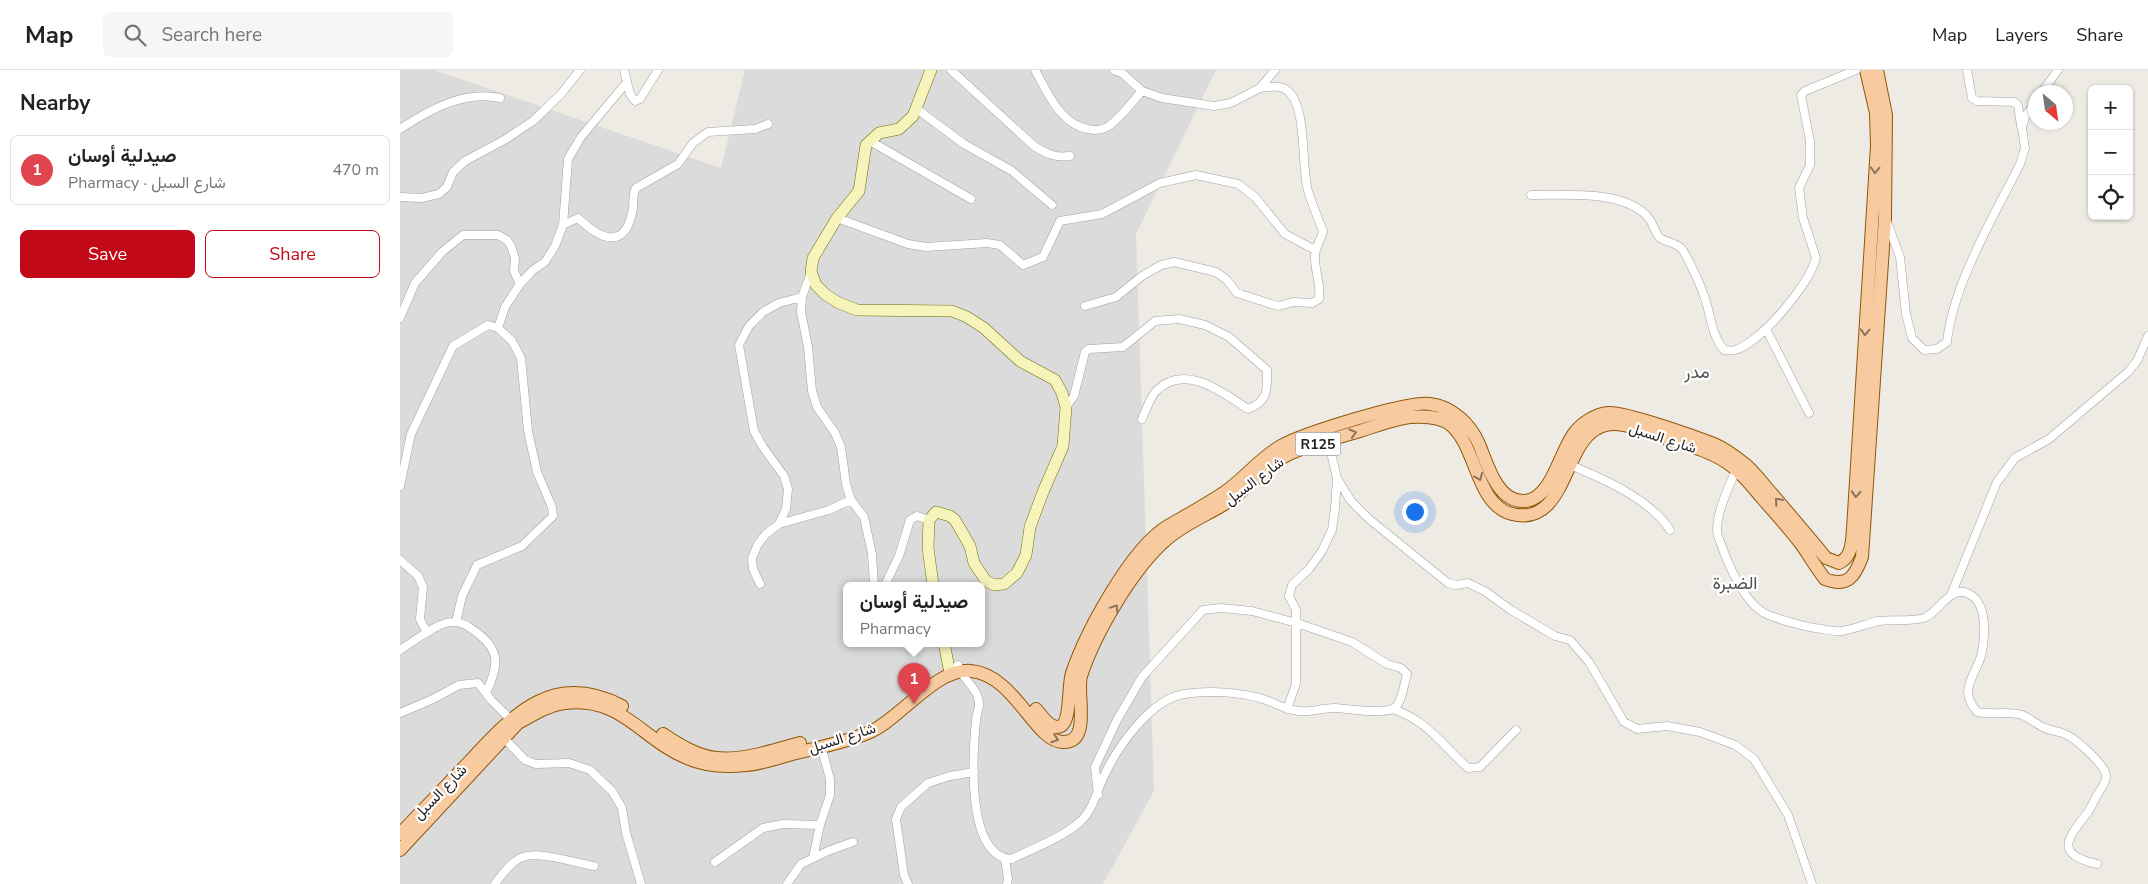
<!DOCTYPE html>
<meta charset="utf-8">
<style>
body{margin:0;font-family:"Nunito Sans",Vazirmatn,sans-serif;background:#f6f6f6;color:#222}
.controls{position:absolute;right:15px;top:15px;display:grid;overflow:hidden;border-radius:8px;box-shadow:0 1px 4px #0004}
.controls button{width:45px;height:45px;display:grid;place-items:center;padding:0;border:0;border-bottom:1px solid #e0e0e0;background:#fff;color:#222;font:25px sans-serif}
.compass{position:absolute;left:1628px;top:15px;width:45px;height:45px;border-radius:50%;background:#fff;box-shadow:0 1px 4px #0004;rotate:151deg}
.you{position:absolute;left:1014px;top:441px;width:18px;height:18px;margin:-12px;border:4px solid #fff;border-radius:50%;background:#1a73e8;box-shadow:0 0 0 8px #1a73e833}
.badge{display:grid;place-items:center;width:32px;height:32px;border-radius:50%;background:#c20918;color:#fff;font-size:16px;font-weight:700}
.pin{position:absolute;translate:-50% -41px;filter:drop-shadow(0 1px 2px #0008)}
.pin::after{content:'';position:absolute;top:26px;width:18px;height:15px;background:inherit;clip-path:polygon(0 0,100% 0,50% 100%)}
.popup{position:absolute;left:443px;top:512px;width:142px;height:65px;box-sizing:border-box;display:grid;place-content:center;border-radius:8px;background:#fff;filter:drop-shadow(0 1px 4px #0005);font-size:16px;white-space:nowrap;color:#767676}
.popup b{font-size:19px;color:#222}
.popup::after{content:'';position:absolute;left:50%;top:100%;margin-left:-10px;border:10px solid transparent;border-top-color:#fff}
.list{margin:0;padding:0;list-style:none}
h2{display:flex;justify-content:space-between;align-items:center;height:65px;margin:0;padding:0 20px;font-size:21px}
h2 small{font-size:16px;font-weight:400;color:#767676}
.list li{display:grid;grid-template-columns:32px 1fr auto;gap:15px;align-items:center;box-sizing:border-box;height:70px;margin:0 10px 10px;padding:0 10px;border:1px solid #e0e0e0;border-radius:8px}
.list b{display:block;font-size:19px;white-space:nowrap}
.list p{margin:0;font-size:16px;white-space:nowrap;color:#767676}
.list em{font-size:16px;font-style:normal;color:#767676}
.actions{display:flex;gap:10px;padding:15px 20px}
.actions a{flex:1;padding:11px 0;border:1px solid #c20918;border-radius:8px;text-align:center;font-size:18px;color:#c20918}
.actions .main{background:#c20918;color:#fff}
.icon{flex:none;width:28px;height:28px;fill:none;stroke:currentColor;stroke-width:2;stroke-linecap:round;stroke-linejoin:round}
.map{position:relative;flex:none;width:1748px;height:814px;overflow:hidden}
header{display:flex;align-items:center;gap:30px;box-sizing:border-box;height:70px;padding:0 25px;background:#fff;border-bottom:1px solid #e0e0e0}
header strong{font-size:24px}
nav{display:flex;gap:28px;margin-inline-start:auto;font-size:18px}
.search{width:350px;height:45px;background:#f6f6f6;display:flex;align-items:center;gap:12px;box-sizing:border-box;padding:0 18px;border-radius:8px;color:#767676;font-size:19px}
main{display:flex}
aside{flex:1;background:#fff}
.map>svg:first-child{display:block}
.residential{fill:#dcdbdb;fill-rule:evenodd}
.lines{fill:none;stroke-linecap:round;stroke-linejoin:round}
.street-casing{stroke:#a2a2a2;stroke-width:9}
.secondary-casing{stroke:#6d6f0a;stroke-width:12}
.primary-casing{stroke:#905707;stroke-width:14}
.street{stroke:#fff;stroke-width:8}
.secondary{stroke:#f6f4ba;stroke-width:11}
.primary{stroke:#f7caa0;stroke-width:12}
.oneway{stroke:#8a745f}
.labels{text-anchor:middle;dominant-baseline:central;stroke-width:4.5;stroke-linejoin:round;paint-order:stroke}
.shield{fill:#fff;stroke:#626262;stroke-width:1}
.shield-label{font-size:14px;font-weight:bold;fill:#1e1e1e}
.street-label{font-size:15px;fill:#1e1e1e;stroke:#fff}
.quarter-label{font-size:18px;fill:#515151;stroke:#fff}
</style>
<header>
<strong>Map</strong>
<div class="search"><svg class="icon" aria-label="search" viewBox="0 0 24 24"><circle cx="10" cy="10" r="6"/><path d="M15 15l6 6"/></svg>Search here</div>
<nav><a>Map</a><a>Layers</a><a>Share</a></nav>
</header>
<main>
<aside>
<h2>Nearby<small></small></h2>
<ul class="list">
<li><span class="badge" style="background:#e0444e">1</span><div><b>صيدلية أوسان</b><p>Pharmacy · شارع السبل</p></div><em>470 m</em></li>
</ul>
<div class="actions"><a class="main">Save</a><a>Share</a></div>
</aside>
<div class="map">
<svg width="1748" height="814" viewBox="0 0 1748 814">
<rect width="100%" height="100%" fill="#eeeae4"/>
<path class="residential" d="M0 0H34L321 98 345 0H816L736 164 754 721 703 814H0ZM446 515H582V573H446Z"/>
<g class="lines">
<defs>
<path id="street" d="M224 0 230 24 235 31 240 29 258 0
M551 0 634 76C647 84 655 88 670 86
M635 0C648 23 660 54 688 59 695 61 704 60 710 55 722 46 732 32 742 21
M714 0 722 3 742 21 762 28 814 36 831 33 860 18 875 0
M1567 0 1572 28 1577 31 1614 32 1618 35 1621 56
M1642 22 1658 0
M517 39 564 74 612 101 652 135
M0 59C29 40 64 20 100 28
M470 71 571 129
M1131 125C1165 125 1220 120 1246 145 1253 151 1254 162 1260 168 1266 172 1276 173 1281 178 1286 183 1300 214 1303 223 1311 242 1310 263 1324 280 1327 280 1332 281 1335 280 1361 272 1410 214 1416 188L1403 148 1399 118 1410 95V71L1401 25 1405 21 1456 0
M0 127 21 128 39 124 47 117 53 102 65 91 106 69 133 51 161 24 180 0
M437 148 508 174 526 177 587 173 600 175 623 195 643 187 660 151 702 144 760 113 796 105 838 114 855 127 885 164 915 180
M1487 152 1500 187 1506 244 1512 268 1524 280 1537 279 1547 272C1553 214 1594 146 1620 94L1625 78 1622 58 1625 47 1636 31
M163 155 178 148C202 171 226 180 233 138 234 130 232 125 236 118L278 94 293 73 308 62 355 59 368 54
M411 202 402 227 401 242 408 277 412 321 417 337 435 363 441 377 446 414 451 430 464 447 472 484 474 515
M685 236 716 227 742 206 761 195 774 192 816 202 827 210 837 223 871 234 879 236 893 232 912 233 919 229C921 214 915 202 915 188 914 179 921 170 923 161 918 148 912 134 908 121 901 96 907 39 889 22 882 14 869 17 860 18
M0 248 15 213 42 182 63 165H98L107 170 111 176 115 188 114 201 120 214
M98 258 105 237 120 214 133 200 145 192 155 176 163 155 168 89 181 67 227 12
M1366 259 1409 343
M666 337 674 326 685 282 689 279 723 277 755 251 779 249 805 255 829 267 867 300C867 319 869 331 848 339 823 323 785 292 756 321 750 328 746 340 742 349
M1170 395C1204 409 1250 429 1270 460
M1338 397C1330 412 1313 450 1318 466 1326 489 1341 527 1361 541 1371 548 1403 556 1415 558 1424 559 1433 562 1442 561 1454 559 1466 554 1478 551 1493 549 1509 552 1524 548 1539 543 1551 512 1571 525 1588 536 1585 568 1581 586 1578 597 1569 609 1568 621 1568 630 1572 635 1577 642 1591 645 1608 641 1622 645 1630 648 1637 655 1645 658 1652 661 1660 661 1667 665 1677 670 1704 694 1706 705 1707 711 1702 717 1699 722 1695 728 1692 736 1688 742 1669 767 1652 784 1697 794
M937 408 951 431 969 449 1048 513 1056 515 1068 513 1086 522 1111 540 1155 566 1170 570 1189 592 1224 652 1237 659 1267 656 1300 662 1335 675 1354 689 1388 745 1412 814
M0 416 11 364 53 276 88 255 98 258 112 271 121 288 128 361 137 402 152 437 153 446 122 476 77 495 62 526 56 552
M379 454 386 439 388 419 384 406 363 377 354 361 339 275 349 256 363 242 379 233 402 227
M0 490 18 506 23 517 20 549 27 563
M360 514 353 499 352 488 358 474 366 464 379 454 429 440 451 430
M485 515 499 486 510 450 517 446 529 450
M1551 525 1597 412 1615 388 1649 369 1728 302 1737 291 1748 266
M0 580C13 572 40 550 55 552 62 552 71 558 76 562 102 581 98 597 86 623
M558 595C562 610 580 619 579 635 579 640 576 645 576 650 573 681 565 786 611 789 631 780 665 766 681 751 693 739 696 724 703 708 717 678 749 630 784 624 809 620 840 622 863 629 875 633 886 640 899 641 911 643 924 637 936 638 949 639 981 644 993 639 1002 634 1004 614 1007 604L1001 598 987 594 952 572 897 553 852 541 821 538 803 540 742 607 717 650 695 697 698 725
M887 639 896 614V540L889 526 892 515 909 499 922 481 932 460 935 438 937 408 932 387 923 370
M992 639C1026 649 1043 676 1068 698L1080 697 1116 660
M0 643 33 629 59 615 78 613 92 631 110 649
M104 668 125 690 136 694 169 693 190 700 212 721 222 738 226 763 241 814
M413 788 420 755 430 725V709L421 676
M605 789 608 809 607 814
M315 792 363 758 383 754 420 755
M95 814C101 805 113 790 123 787 140 781 176 793 194 796
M387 814 401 794 428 781 453 772
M508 814 504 805 496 749 501 737 528 713 550 706 574 702"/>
<path id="secondary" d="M531 0 513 46 499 59 479 63 466 75 459 121 437 148 413 188 411 202 416 215 426 225 439 233 457 240 552 241 567 247 584 258 620 291 655 310 662 323 666 337 663 376 643 422 630 457 626 485 617 503 604 514 594 515 586 511 574 493 570 476 555 450 550 446 536 442 529 450 528 478 533 515
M544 573 549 598"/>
<path id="primary" d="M636 639C642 646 651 661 661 656 671 651 668 614 672 603 686 562 731 478 768 456 787 445 807 434 825 422 845 408 860 388 881 376 902 364 1009 330 1030 334 1053 337 1070 354 1079 374 1087 393 1097 433 1125 431 1152 429 1160 380 1175 362 1182 353 1196 344 1208 343 1223 341 1296 367 1314 374 1326 379 1336 387 1346 395 1356 404 1364 415 1372 424 1390 445 1408 466 1426 488L1439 493C1452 487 1452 472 1453 459L1477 76 1476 43 1466 0
M263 664C278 674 297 686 316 688 343 691 374 680 400 673
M0 764C23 740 46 716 69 692 113 645 152 600 222 636
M0 780 118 653C133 645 148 635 165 633 222 626 242 670 287 688 305 696 327 697 346 695 363 694 380 687 396 683 421 677 447 672 470 662 501 648 537 597 571 601 615 605 635 672 663 672 692 673 676 624 681 606 695 563 733 498 767 469 784 454 807 445 826 433 847 419 864 397 887 385 909 374 937 368 960 361 976 356 993 349 1010 347 1024 346 1040 346 1051 355 1077 377 1076 435 1112 444 1165 457 1163 378 1196 359 1214 348 1235 358 1253 364 1277 373 1305 378 1326 392 1340 401 1351 415 1362 428 1375 443 1389 458 1401 474 1409 485 1416 498 1425 509 1448 518 1455 506 1462 487L1485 148 1486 45 1477 0"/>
</defs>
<use href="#street" class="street-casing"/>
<use href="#secondary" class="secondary-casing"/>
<use href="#primary" class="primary-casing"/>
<use href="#street" class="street"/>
<use href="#secondary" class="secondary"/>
<use href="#primary" class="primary"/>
</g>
<defs><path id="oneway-chevron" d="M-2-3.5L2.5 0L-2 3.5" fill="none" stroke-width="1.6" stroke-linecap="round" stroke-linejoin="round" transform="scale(1.25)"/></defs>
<g class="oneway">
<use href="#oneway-chevron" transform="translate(1475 100) rotate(93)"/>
<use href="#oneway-chevron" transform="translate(1465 262) rotate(93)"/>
<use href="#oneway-chevron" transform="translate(953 363) rotate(-17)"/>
<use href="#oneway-chevron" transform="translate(1079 407) rotate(68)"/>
<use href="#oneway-chevron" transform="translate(1456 424) rotate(94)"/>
<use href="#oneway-chevron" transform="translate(1378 431) rotate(-131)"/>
<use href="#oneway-chevron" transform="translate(715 538) rotate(-57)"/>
<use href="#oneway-chevron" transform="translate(655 669) rotate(21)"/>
</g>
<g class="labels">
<rect class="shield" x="895.5" y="362.5" width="45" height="23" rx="4"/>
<g class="shield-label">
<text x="918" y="374">R125</text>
</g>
<g class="street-label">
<text transform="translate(1263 368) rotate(18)">شارع السبل</text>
<text transform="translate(854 411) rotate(-37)">شارع السبل</text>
<text transform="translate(442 668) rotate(-18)">شارع السبل</text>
<text transform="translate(40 722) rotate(-46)">شارع السبل</text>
</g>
<g class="quarter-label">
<text x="1297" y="302">مدر</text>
<text x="1335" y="513">الضبرة</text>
</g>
</g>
</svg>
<div class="controls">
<button>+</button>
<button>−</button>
<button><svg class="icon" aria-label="locate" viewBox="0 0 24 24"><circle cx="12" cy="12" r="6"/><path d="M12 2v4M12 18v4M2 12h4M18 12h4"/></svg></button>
</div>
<svg class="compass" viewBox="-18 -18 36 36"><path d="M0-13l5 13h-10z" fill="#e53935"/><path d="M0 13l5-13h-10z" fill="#767676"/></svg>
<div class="you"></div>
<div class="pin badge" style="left:514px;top:634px;background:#e0444e">1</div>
<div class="popup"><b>صيدلية أوسان</b>Pharmacy</div>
</div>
</main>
